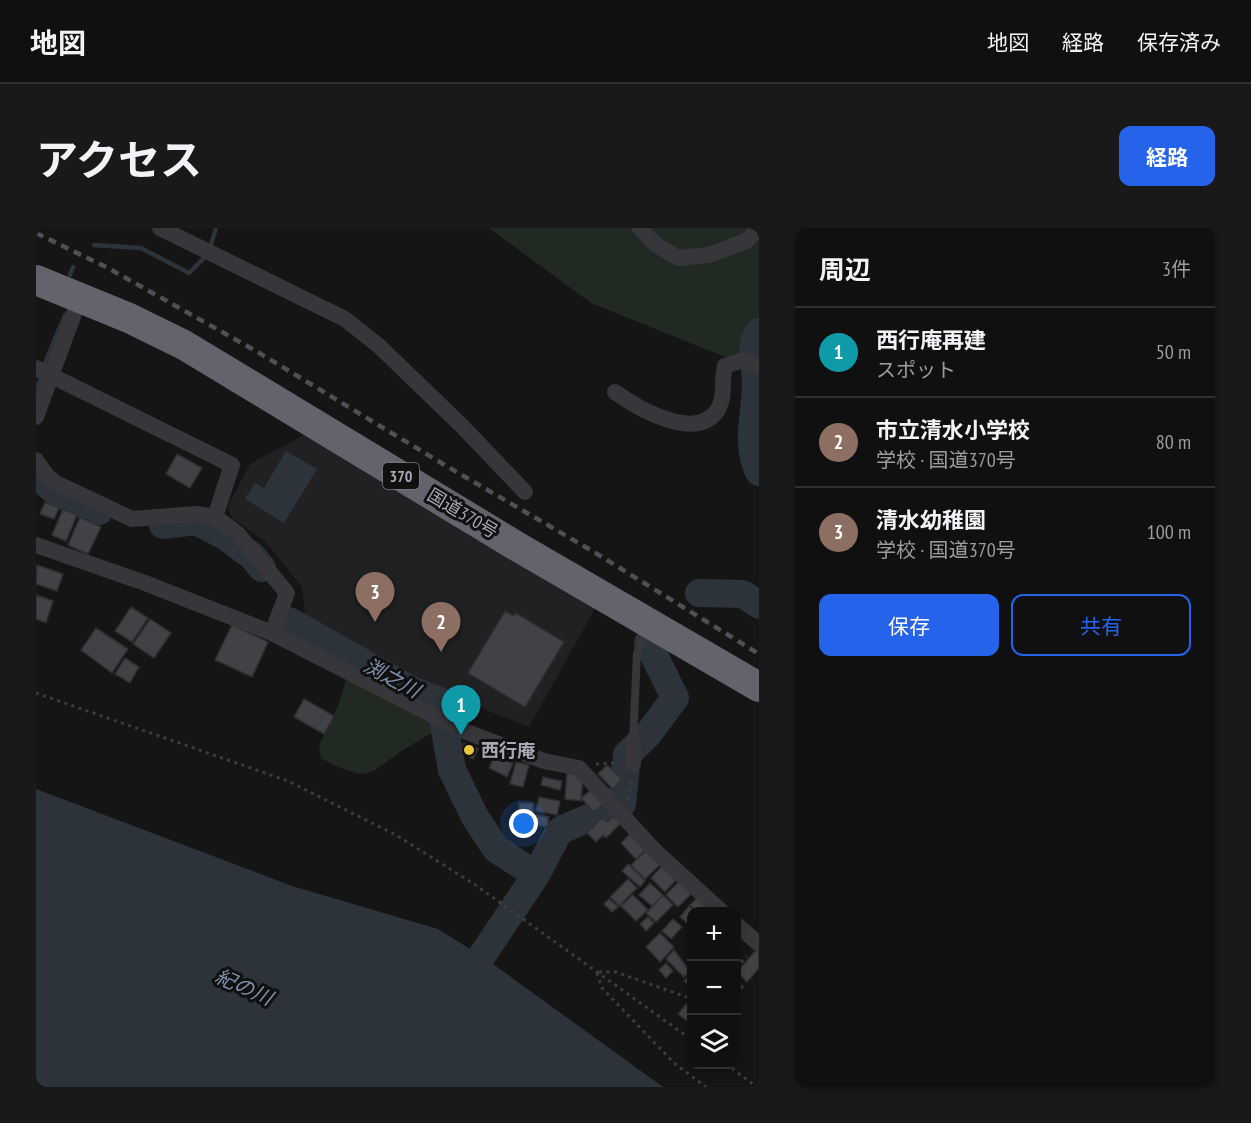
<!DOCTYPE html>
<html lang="ja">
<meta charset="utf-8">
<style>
body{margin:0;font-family:"PT Sans Narrow","Noto Sans JP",sans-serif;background:#191919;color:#f1f3f6}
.controls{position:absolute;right:18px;bottom:18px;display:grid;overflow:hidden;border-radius:12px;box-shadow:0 3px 9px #0003}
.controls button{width:54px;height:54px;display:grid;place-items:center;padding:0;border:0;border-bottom:2px solid #303030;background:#101010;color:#f1f3f6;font:30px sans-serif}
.you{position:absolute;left:488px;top:596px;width:21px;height:21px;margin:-15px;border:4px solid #fff;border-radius:50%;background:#1a73e8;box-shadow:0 0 0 9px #1a73e833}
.badge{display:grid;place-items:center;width:39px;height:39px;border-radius:50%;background:#2563eb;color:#fff;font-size:20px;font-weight:700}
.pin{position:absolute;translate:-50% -50px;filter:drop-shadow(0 2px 3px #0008)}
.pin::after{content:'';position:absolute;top:32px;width:21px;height:18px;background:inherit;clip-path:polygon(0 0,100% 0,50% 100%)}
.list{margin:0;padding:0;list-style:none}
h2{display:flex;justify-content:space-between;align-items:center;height:78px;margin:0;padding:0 24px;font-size:26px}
h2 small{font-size:20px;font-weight:400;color:#9c9d9f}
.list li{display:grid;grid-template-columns:39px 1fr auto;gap:18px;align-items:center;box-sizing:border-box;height:90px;padding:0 24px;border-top:2px solid #303030}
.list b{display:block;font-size:22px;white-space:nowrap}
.list p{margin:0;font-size:20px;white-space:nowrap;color:#9c9d9f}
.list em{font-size:20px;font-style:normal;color:#9c9d9f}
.actions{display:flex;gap:12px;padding:18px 24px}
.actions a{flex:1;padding:14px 0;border:2px solid #2563eb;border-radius:12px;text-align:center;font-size:21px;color:#2563eb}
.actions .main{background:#2563eb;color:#fff}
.icon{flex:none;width:33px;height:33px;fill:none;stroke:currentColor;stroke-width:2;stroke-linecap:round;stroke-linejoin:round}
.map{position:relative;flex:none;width:723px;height:859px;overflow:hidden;border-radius:12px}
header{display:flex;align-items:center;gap:36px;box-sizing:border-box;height:84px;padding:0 30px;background:#101010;border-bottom:2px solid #303030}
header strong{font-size:28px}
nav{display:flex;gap:33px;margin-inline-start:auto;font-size:21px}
.intro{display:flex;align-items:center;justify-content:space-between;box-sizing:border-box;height:144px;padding:0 36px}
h1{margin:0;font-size:42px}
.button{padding:15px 27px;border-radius:12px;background:#2563eb;color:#fff;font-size:21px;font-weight:700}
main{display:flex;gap:36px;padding:0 36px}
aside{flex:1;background:#101010;border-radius:12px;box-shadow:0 3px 9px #0003}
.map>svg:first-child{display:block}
.built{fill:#212123}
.green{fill:#212923}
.water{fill:#2d333b}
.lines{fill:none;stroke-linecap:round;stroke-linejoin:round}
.stream{stroke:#2d333b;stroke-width:4.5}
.river{stroke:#2d333b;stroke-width:28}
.building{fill:#414246;stroke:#2f2f32;stroke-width:1.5}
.path{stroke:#3c3d42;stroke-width:3;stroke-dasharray:3 4.5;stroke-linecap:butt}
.lane{stroke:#36363b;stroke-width:8}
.street{stroke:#36363b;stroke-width:16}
.highway{stroke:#62636c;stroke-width:30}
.rail{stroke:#4f5056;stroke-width:4.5;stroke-dasharray:8 6;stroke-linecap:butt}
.poi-dot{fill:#e8c73b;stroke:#101011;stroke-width:2}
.labels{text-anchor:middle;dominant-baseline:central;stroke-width:6;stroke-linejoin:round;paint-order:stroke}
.shield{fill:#101011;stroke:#7a7b84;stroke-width:1.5}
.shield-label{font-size:16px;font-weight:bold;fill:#a7a9b6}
.street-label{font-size:18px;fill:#a7a9b6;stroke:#101011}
.poi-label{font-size:18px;font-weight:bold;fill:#a7a9b6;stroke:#101011;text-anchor:start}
.water-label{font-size:20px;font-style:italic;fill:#8092af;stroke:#101011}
</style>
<header>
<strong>地図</strong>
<nav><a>地図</a><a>経路</a><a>保存済み</a></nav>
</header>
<div class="intro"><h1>アクセス</h1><a class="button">経路</a></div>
<main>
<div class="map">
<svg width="723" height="859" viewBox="0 0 723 859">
<rect width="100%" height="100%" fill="#151516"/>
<path class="built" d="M273 204 566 368 493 499 412 467 301 409 269 386 266 359 230 314 196 290 192 278 214 236Z"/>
<path class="green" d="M453 0H723V112L696 132 555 75Z
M311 448 398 493V505C390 507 384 512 377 516 332 542 340 560 285 530L283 517 303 476Z"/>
<path class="water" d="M250 223 281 241 248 295 209 271 219 255 228 260Z
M0 561 256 658 402 701 450 731 627 859H6L0 855Z"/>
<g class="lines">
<path class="stream" d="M58 17 105 20 153 45 170 28
M174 20 180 0
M34 47 37 39
M9 135 29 87
M0 162 4 152"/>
<path class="river" d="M723 104C712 120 720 138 720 155 720 184 709 216 723 244
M0 244C15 266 38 272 63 283
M127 297 160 293 189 308 216 328 226 340
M663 365 707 366 723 377
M253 393 375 462 404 473 416 542 439 589 460 621 500 647
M425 759 500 647 522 605 527 601 586 576 591 527 613 505 639 470 612 415"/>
</g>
<path class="building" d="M141 226 166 240 154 260 130 246Z
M9 274 23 280 18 291 4 286Z
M27 281 41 287 30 313 16 307Z
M44 289 65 299 52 326 32 317Z
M1 337 27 346 21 363 0 356Z
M0 367 17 373 10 395 0 391Z
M95 379 112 390 96 414 79 403Z
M469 383 478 388 480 385 528 414 489 479 432 445Z
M114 391 135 405 118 430 97 416Z
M196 397 232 414 216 449 179 432Z
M60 400 92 421 76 445 45 422Z
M89 430 103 439 94 455 79 446Z
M268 471 298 488 288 506 258 489Z
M428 515 442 521 437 531 424 524Z
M459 526 477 535 471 549 453 540Z
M480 534 493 537 487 559 474 556Z
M571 537 586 551 577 561 562 546Z
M531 545 547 546 545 573 529 571Z
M507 549 526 553 524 562 505 557Z
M556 561 569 575 558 584 545 570Z
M503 569 524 573 521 587 500 583Z
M483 575H497V594H483Z
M499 587 513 589 512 599 497 596Z
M578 588 585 595 570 610 567 607 560 614 551 605 566 590 571 594Z
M595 605 610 621 600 631 585 615Z
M612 621 626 635 609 651 595 637Z
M592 636 609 653 604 659 586 643Z
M626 638 640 652 629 664 615 650Z
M592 651 601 660 583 678 574 669Z
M643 653 656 665 642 679 630 667Z
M614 655 627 667 616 678 603 667Z
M597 667 612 682 600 693 585 678Z
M627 667 637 677 620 694 610 685Z
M662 669 674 684H661L654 677Z
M573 671 582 679 576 684 568 676Z
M653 678 659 684H656V699L644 689Z
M612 689 618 695 610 703 604 696Z
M637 691 646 699 635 711 626 703Z
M624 705 638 719 624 734 610 719Z
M638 722 654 743 648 749 630 731Z
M720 722 723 725V740L711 754 701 744Z
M630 735 637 743 630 750 623 742Z
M655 746H656V760L648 753Z
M700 752 708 759 700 767Z
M652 774 656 777V797L642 786Z"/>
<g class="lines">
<path class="path" d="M0 465 252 553 360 607 438 656 656 812
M560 536 583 535
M591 571 596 552
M700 740 711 728
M563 744H580L656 771
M561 745 566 760 638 835 670 859
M690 836 721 859"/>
<path class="lane" d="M597 514 601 425 613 400"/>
<path class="street" d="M124 0 309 91 343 118 426 198 489 264
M604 0 619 16 642 30 673 27 710 13 723 0
M0 140 196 237 179 289
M579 164C601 180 659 214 681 183 690 170 685 153 689 138L707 132 723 139
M0 189 44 69
M0 232 11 248 20 255 96 291 160 286 179 289 202 306 251 365 236 405
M0 317 109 355 236 405 428 503 508 533 543 540 618 622 686 684
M597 514V536
M700 696 723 716"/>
<path class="highway" d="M0 52 93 90 148 117 482 319 723 459"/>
<path class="rail" d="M0 5 72 40 220 123 407 236 558 324 723 426"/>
</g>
<circle class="poi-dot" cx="433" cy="522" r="6"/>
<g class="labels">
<rect class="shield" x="347" y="235" width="36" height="26" rx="4.5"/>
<g class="shield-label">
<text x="365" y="248">370</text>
</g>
<g class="street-label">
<text transform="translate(427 285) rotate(31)">国道370号</text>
</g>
<g class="poi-label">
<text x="445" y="522">西行庵</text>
</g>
<g class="water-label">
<text transform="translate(356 450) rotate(28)">渕之川</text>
<text transform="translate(208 759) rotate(24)">紀の川</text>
</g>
</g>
</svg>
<div class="controls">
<button>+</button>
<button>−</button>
<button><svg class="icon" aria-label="layers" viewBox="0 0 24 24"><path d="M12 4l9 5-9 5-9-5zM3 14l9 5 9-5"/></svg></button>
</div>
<div class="you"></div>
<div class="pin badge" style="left:425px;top:507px;background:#0f9aa8">1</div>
<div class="pin badge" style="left:405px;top:424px;background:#8d6e63">2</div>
<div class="pin badge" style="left:339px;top:394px;background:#8d6e63">3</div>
</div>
<aside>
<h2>周辺<small>3件</small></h2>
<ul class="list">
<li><span class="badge" style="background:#0f9aa8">1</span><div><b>西行庵再建</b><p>スポット</p></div><em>50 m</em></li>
<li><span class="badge" style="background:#8d6e63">2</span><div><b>市立清水小学校</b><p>学校 · 国道370号</p></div><em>80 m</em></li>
<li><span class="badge" style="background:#8d6e63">3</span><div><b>清水幼稚園</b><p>学校 · 国道370号</p></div><em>100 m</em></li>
</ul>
<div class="actions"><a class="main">保存</a><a>共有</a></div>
</aside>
</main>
